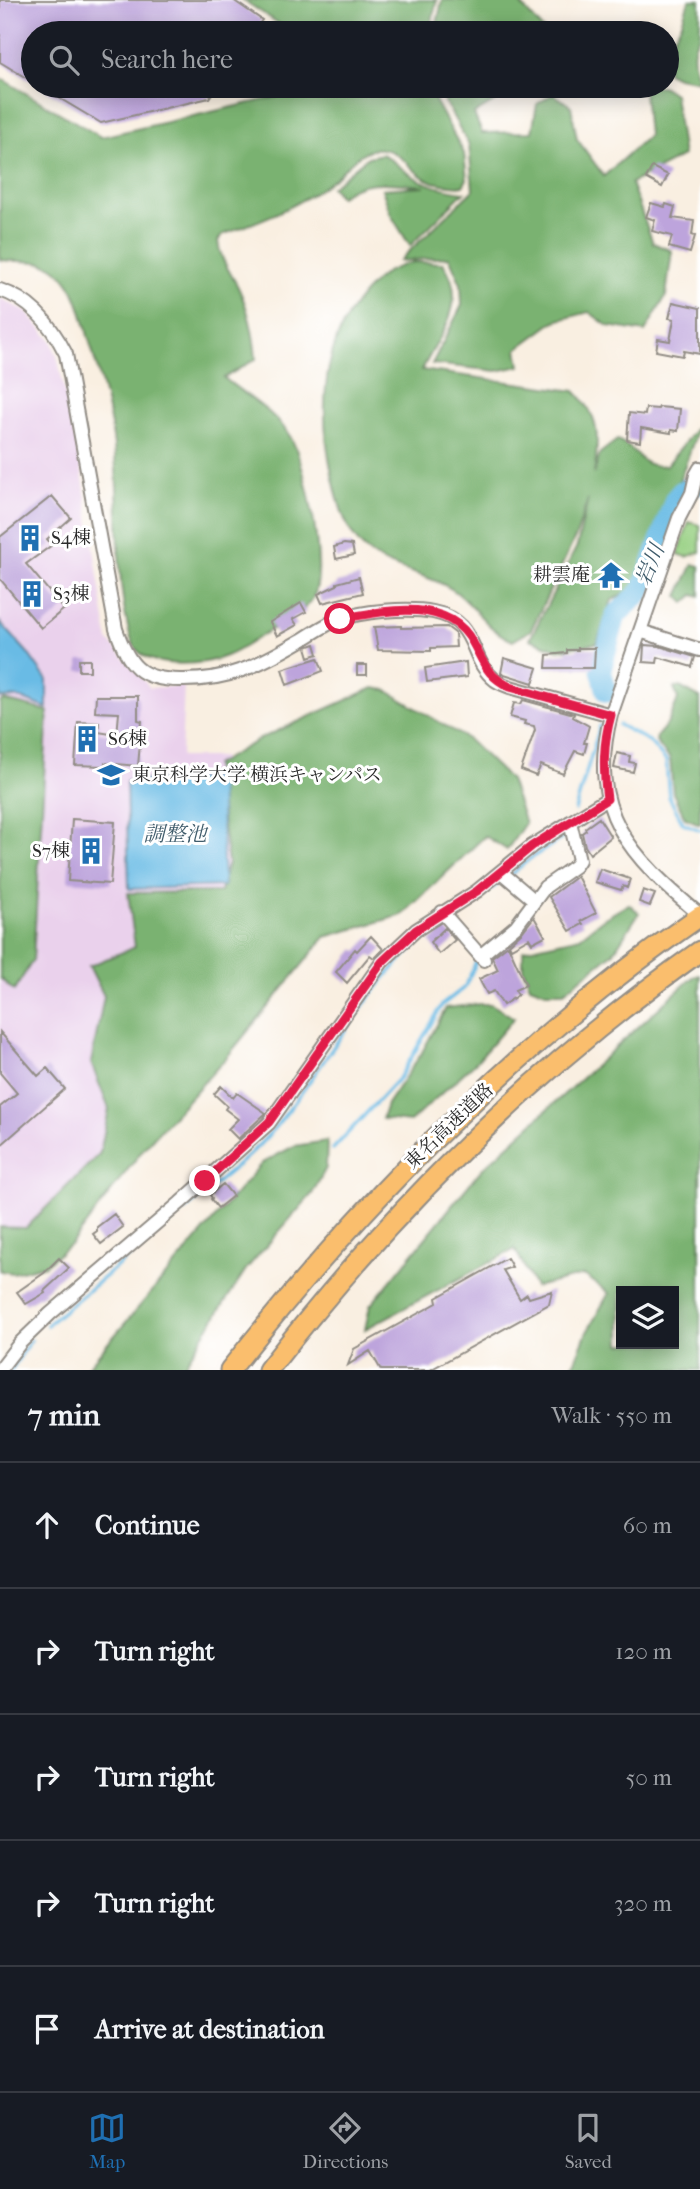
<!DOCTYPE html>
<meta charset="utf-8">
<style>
body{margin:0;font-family:"IM FELL French Canon","Noto Serif JP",serif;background:#20242c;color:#f1f3f6}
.controls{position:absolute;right:21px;bottom:21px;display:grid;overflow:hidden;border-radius:0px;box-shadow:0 4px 18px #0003}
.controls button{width:63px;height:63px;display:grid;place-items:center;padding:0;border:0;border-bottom:2px solid #363941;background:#171b24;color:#f1f3f6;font:35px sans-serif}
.stop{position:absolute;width:21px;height:21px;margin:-16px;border:5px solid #e11d48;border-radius:50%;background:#fff}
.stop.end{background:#e11d48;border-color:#fff;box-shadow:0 2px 7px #0008}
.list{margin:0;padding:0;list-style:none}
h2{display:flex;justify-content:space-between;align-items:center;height:91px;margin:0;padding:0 28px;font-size:30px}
h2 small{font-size:23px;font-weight:400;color:#9ea1a6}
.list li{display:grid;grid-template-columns:46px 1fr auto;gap:21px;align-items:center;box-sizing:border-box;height:126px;padding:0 28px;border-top:2px solid #363941}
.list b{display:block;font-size:26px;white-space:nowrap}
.list em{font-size:23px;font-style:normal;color:#9ea1a6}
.icon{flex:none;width:38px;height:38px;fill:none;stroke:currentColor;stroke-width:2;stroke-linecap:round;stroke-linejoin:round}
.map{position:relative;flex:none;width:700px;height:1370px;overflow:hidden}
.search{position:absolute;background:#171b24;box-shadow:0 4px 18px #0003;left:21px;right:21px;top:21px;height:77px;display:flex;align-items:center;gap:18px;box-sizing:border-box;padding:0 24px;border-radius:38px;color:#9ea1a6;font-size:26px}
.sheet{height:721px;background:#171b24}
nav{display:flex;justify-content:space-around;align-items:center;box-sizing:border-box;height:98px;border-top:2px solid #363941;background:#171b24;font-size:19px;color:#9ea1a6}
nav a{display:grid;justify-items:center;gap:4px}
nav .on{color:#1f6fb2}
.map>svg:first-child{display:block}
.built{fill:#ead1ec}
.green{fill:#98d083;stroke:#627e57;stroke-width:2}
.forest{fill:#7ab271;stroke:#526e4e;stroke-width:2;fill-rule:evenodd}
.water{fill:#69bbe5;stroke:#4a7388;stroke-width:2}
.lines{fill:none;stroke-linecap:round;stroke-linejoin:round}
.stream{stroke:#69bbe5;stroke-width:3.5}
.river{stroke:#69bbe5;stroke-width:21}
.building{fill:#bda4dc}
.minor-casing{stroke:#928d86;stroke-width:16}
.highway-casing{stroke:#928d86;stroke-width:23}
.minor{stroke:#fff;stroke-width:12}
.highway{stroke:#fabe6d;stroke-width:19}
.route{stroke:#e11d48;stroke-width:9}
.labels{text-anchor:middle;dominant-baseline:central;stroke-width:6;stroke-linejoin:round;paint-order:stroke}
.poi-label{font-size:19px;fill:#2b2b2b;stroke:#fff;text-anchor:start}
.street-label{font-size:19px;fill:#2b2b2b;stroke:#fff}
.water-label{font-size:21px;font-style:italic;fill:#415d6c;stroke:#fff}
</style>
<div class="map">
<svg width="700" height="1370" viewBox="0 0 700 1370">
<rect width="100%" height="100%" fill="#fff"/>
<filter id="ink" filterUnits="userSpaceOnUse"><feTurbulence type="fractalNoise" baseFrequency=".0143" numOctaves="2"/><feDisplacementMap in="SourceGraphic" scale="14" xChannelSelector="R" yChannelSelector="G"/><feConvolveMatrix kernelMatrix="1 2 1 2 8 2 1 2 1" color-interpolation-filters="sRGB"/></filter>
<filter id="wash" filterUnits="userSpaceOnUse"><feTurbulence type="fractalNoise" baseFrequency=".00686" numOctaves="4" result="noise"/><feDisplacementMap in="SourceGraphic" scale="28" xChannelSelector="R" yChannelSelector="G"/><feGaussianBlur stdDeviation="1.57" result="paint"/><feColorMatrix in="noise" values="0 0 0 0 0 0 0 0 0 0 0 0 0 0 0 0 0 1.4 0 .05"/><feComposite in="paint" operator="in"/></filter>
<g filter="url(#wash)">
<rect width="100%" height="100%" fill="#f9efe1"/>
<path class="built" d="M0 298 26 312 51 340 57 356 82 472 108 640 150 688 184 686 181 757H223V794L232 899 111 1160 25 1231H0Z"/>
<path class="green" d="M689 522 700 525V552L687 557 678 554Z"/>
<path class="forest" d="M243 0H437L429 33H293Z
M442 0H517L546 33H435Z
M689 0H700V36C689 48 694 67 700 81L677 77 667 72V50L682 22Z
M0 78 101 137 281 96 287 86H427L464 153 467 179 463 186C450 185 438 185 426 179 411 171 401 151 382 149 362 146 347 168 333 179 300 206 262 220 222 235L218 241C220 260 230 271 238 287 249 310 254 334 256 359L224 378C245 395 277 413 291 438 306 465 328 570 313 598 304 614 282 623 267 632 254 640 240 651 226 656 205 665 156 669 139 652 129 642 128 626 125 613 115 556 121 496 113 438 108 403 98 369 88 336 81 310 76 282 52 267 39 259 15 262 0 260Z
M436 86H520L474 114 482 133 532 132 537 104 553 94 571 106 577 139 604 176 648 136 644 92 631 86H662L674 94 683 156 631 183 653 243 672 251 666 296 645 332 608 326 589 312 555 321 517 349 520 366 497 371 432 364 462 305 461 284 449 257 399 261 473 190 469 145Z
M382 154C395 161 399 167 410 174 426 186 445 189 464 192L410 246 391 215 382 189 425 186C396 184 364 176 340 197L331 187 368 157Z
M413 262 443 263C471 302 439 335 422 370L575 391C601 417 599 440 594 474L600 453 617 440C640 448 637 470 667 465L700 423 678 485 635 589 612 600 597 643 558 650 530 639 577 546 588 499 576 536 531 630 513 641C484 629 476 605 453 590 423 570 384 572 359 543 343 525 337 497 332 474 317 404 322 323 384 274 392 268 404 265 413 262Z
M693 564 700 566V597L694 595 685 603 678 596Z
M680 687 700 698V824L685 818 673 793 670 759 656 742 657 736 668 723 678 699 674 688Z
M373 688 386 690 469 740 510 780 525 823 507 850 485 836 402 915 325 937 226 1058 145 1147 71 1244 45 1265 13 1273 0 1271V1227L26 1228 100 1153 109 1109 91 1063 104 996 89 966 135 947 128 893 220 892 228 863 215 765 262 738Z
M4 700 48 711 33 960 14 991 0 978V702Z
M629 904 639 913 613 953 564 992H546L530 986 523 968V950L580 937 603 919Z
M700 975V1370H571L587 1332 609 1293 584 1275 535 1287 515 1249 365 1329 370 1306 481 1170 693 977ZM621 1291H674V1344H621Z
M480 1004H491L514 1018 477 1061 410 1122 382 1119 387 1104 421 1054 446 1008Z
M327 1141 326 1168 312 1194 247 1268 181 1370H85L262 1163 294 1146Z"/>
<path class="water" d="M0 622 27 652 47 680V708L17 697 0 698Z
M220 778 224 886 129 889 126 781Z"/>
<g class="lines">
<path class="stream" d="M619 725 649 741 666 761 669 797 683 823 700 830
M575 810 600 726
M510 875 531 858 566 836
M455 915 503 880
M333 1149 400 1077 442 1005 465 987 477 960
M47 1325C94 1285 142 1246 189 1206 217 1182 248 1159 272 1131 330 1062 369 977 442 923
M11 1370 31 1340"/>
<path class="river" d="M607 692 601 670 616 615 642 591 675 499 682 491 700 483"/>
</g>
<g id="blocks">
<path class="building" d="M0 0H233L262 20 252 33H33V82L0 62Z
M39 86H217L209 98 101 123Z
M652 167 668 175 662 187 646 178Z
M651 203 665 207 666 204 675 207 672 218 694 221 692 235 695 236 690 253 669 247 672 236 652 231 655 220 646 217Z
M673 302 700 308V354L684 351 683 356 656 351 658 339 670 341 674 319 669 318Z
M659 407 680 409 678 431 671 430V433L641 428 640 442 627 440 629 413 645 415 646 408 658 409Z
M52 496 71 518 47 539 52 545 26 564 64 609 41 628 0 579V537Z
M344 544 352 545 354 555 336 559 334 547Z
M359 577 363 593 322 603 318 594 337 585V583Z
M301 603 306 612 293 619 297 625 277 636 270 622Z
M401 626V628L447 627 455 633 456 647 431 648V651L378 650 374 627Z
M315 644 318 654 309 657 306 647Z
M644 645 659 646 695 657 692 667 658 657 657 663 643 662Z
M578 648H595L594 668H546L547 655 567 653V650H578Z
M318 658 323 671 287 685 282 669Z
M504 658 538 668 533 683 501 673Z
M79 660H90V671H79Z
M466 662 467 677 427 682 425 668Z
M357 665H367V675H357Z
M96 696H138V720L142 721 138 766 105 763 104 766 75 765 78 722 99 723 98 732 117 735 119 713 95 712Z
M523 700 574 714 573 717 589 726 584 743H587L584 754 575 751 563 774 541 765 536 776 521 770 535 730 534 726 524 724 525 721 510 717 514 703 521 704Z
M617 753 630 756 629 762 635 763 633 772 614 768Z
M599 818 611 837 590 854 585 846 582 833 586 830 585 828Z
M72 819 115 822 110 884 68 881Z
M600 869 630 879 627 888 623 886 621 890 595 882Z
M577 876 596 913 581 921 583 924 570 931 549 897Z
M643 890 655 894 650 906 639 902Z
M534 917 545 936 532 943 529 938 511 948 509 944 523 931Z
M445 928 455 940 439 954 430 942Z
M371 936 383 949 374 958 370 955 347 983 336 972 355 949 357 951Z
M508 945 526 985 515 990 518 995 503 1005 494 991 487 994 479 979 498 970 492 957Z
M0 1032 38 1076 47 1068 65 1089 0 1146V1107L17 1093 0 1073Z
M221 1086 233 1098 237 1093 266 1113 238 1139 228 1129 238 1119 225 1109 227 1106 214 1094Z
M223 1184 233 1196 218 1208 211 1199 212 1198 210 1195Z
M114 1214 123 1227 101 1244 93 1234 97 1231V1227Z
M59 1258 69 1268 44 1291 45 1293 26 1304 17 1292 44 1273Z
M507 1258 512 1267 503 1270 520 1299 527 1294 529 1298 552 1291 549 1304 430 1370H381L370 1351 348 1365 354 1349 437 1303 436 1298Z"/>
</g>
</g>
<g filter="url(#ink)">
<use href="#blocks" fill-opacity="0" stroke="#928d86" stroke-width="2"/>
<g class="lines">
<defs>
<path id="minor" d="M0 290C31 300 52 326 66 354L116 629C129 666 140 680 180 680 228 681 259 665 300 641 312 634 324 625 337 620 361 611 408 607 433 612 480 621 467 658 495 680 499 683 505 685 510 687L611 715
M700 468 696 475 692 493 679 518 611 715C586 811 630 856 700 915
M640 631 700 650
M501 872 534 900
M442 912 484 960
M480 956 516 926 545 887 575 866 579 860 570 822
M0 1369 20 1343 50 1314 180 1203 269 1123 382 962 416 930 477 891 532 846 607 799"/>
<path id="highway" d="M230 1370C365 1199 520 1040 700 916
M268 1370C391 1211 536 1067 700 951"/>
</defs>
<use href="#minor" class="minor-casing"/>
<use href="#highway" class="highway-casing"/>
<use href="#minor" class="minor"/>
<use href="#highway" class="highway"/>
</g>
</g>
<g class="lines" filter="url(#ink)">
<path class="route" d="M205 1181 269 1122 382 962 416 930 477 891 532 846 607 799C603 769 603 744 611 715L510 687C486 675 485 664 473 643 448 596 383 611 340 619"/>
</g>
<defs>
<symbol id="building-bare" viewBox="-9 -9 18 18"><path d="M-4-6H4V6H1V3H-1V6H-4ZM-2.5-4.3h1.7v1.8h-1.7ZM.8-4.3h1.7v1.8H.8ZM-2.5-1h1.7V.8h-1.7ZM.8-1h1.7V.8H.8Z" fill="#1f6fb2" stroke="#fff" stroke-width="2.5" paint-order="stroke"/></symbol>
<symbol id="temple-bare" viewBox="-9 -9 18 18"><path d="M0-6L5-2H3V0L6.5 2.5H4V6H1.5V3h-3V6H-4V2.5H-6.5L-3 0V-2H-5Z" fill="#1f6fb2" stroke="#fff" stroke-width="2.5" paint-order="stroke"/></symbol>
<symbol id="university-bare" viewBox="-9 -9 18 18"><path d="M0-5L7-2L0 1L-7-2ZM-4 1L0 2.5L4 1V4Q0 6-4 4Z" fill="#1f6fb2" stroke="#fff" stroke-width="2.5" paint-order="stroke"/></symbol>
</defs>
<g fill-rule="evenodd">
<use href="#building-bare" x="11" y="519" width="38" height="38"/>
<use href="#temple-bare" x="592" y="556" width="38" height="38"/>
<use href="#building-bare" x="13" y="575" width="38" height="38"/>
<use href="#building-bare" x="68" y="720" width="38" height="38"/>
<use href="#university-bare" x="92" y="756" width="38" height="38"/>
<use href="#building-bare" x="72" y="832" width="38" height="38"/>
</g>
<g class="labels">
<g class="poi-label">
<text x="51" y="538">S4棟</text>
<text x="590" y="575" text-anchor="end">耕雲庵</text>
<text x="53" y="594">S3棟</text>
<text x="108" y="739">S6棟</text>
<text x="132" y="775">東京科学大学 横浜キャンパス</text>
<text x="70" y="851" text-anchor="end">S7棟</text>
</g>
<g class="street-label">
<text transform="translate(449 1126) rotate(-44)">東名高速道路</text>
</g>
<g class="water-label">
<text transform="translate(650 565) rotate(-68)">岩川</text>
<text x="175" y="834">調整池</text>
</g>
</g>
</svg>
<div class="controls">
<button><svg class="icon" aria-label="layers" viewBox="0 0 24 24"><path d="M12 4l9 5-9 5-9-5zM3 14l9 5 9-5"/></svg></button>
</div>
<div class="stop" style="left:340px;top:619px"></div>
<div class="stop end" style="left:205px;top:1181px"></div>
<div class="search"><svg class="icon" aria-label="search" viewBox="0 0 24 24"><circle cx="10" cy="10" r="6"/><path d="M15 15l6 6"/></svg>Search here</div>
</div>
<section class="sheet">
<h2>7 min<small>Walk · 550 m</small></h2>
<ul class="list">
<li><svg class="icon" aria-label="ahead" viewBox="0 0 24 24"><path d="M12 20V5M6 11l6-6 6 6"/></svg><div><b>Continue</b></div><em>60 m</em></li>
<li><svg class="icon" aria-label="right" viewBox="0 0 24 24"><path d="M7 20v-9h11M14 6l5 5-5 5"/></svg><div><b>Turn right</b></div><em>120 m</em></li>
<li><svg class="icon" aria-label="right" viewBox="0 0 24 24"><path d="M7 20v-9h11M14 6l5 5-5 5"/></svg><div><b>Turn right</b></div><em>50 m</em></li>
<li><svg class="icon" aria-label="right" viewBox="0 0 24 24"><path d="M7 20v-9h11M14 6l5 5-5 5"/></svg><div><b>Turn right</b></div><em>320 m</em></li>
<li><svg class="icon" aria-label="arrive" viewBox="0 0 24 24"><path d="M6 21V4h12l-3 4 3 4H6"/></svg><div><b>Arrive at destination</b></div></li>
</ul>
</section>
<nav>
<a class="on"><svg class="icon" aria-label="map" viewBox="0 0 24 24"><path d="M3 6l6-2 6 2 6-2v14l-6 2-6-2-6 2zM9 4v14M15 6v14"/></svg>Map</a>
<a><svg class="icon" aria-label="directions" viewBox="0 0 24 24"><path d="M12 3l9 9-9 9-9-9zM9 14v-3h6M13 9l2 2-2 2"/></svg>Directions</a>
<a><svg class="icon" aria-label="saved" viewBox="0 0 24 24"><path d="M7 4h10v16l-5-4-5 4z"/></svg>Saved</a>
</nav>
